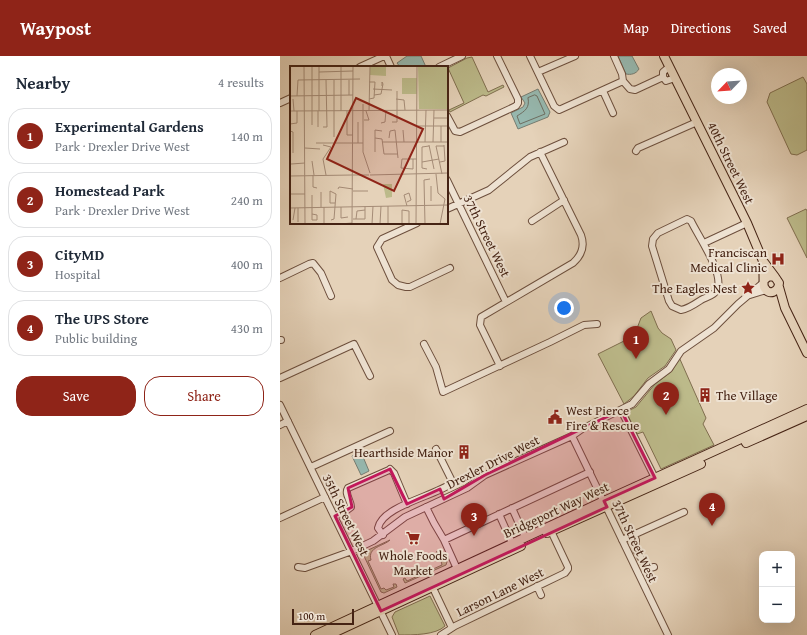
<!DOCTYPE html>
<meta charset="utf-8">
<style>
body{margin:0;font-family:"Gentium Book Plus",serif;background:#f6f6f7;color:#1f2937}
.controls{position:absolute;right:12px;bottom:12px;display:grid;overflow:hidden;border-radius:8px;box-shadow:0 4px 16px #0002}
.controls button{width:36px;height:36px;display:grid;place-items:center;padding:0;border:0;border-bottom:1px solid #e0e1e3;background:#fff;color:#1f2937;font:20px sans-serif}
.compass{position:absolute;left:431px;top:12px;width:36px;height:36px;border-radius:50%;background:#fff;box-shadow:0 4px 16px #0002;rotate:245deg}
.scale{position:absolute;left:12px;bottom:10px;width:62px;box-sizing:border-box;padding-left:4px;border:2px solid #452314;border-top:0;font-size:11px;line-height:14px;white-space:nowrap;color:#452314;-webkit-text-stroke:3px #eee2d2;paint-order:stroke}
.you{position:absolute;left:284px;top:252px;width:14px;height:14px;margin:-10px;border:3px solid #fff;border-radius:50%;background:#1a73e8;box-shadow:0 0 0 6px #1a73e833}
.badge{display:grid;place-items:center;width:26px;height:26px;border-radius:50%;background:#8f2418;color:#fff;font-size:13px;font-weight:700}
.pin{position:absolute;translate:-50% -33px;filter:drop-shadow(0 1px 2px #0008)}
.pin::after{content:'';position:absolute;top:21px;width:14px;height:12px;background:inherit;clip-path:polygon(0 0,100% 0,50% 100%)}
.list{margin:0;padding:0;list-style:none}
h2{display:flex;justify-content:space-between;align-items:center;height:52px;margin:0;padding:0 16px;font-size:17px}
h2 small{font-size:13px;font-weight:400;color:#747a83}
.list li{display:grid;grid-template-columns:26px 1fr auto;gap:12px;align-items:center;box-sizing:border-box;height:56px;margin:0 8px 8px;padding:0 8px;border:1px solid #e0e1e3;border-radius:16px}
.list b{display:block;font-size:15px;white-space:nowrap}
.list p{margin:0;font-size:13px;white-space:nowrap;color:#747a83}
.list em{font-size:13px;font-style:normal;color:#747a83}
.actions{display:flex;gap:8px;padding:12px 16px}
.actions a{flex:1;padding:9px 0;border:1px solid #8f2418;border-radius:16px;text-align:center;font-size:14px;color:#8f2418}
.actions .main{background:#8f2418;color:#fff}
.map{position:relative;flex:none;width:527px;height:579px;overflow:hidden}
header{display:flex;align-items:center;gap:24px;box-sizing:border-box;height:56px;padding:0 20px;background:#8f2418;color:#fff}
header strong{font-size:19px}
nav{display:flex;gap:22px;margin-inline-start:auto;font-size:14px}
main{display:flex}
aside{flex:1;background:#fff}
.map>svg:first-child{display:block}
.green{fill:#bcba8a;stroke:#806e4f}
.water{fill:#96b8af;stroke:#767c71}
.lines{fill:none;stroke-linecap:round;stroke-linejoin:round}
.shore{stroke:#6e6e62;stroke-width:1}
.minor-casing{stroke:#6d4f3d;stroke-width:8}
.major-casing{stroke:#452314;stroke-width:10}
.minor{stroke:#eee2d2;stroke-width:6}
.major{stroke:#e5d2b9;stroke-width:8}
.marked{fill:#c2185b;fill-opacity:0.2;stroke:#c2185b;stroke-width:3;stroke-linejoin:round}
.labels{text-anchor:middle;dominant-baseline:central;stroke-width:4;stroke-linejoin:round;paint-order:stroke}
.street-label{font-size:13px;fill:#452314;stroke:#eee2d2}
.poi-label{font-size:13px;fill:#452314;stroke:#eee2d2;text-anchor:end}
.inset-road{fill:none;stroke:#a58c77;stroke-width:1}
.view{fill:#8f2418;fill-opacity:0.15;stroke:#8f2418;stroke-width:2}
.inset-edge{fill:none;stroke:#452314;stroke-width:2}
</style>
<header>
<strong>Waypost</strong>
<nav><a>Map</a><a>Directions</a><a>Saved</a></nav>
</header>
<main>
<aside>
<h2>Nearby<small>4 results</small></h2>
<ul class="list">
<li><span class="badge">1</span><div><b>Experimental Gardens</b><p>Park · Drexler Drive West</p></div><em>140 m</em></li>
<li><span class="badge">2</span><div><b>Homestead Park</b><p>Park · Drexler Drive West</p></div><em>240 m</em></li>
<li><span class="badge">3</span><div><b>CityMD</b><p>Hospital</p></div><em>400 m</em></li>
<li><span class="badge">4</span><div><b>The UPS Store</b><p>Public building</p></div><em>430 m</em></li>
</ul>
<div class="actions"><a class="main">Save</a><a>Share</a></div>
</aside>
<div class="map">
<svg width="527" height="579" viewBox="0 0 527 579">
<rect width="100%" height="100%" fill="#e5d2b9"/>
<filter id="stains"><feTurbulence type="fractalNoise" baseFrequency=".005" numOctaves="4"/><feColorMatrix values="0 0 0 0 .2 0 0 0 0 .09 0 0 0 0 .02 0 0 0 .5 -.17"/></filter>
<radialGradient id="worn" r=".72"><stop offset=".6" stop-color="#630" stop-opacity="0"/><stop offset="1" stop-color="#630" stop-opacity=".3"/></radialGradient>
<path class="green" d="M192 1 208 36 223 29 224 31 206 40 203 39 170 56 169 54 184 47 168 12 187 2Z
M523 21 527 28V94L517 99 511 98 487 46 490 37Z
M526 153 527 155V202L507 162Z
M371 255 378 272 382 277 391 283 396 294 385 310 368 322 354 340 344 348 318 298 350 282 356 275 361 262Z
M399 301 426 362 423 368 434 389 381 413 363 376 357 378 346 356 356 351 375 328 392 315Z
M110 484C104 490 87 491 91 504L88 505 101 533 104 532 106 534 114 531 113 528H116L117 531 104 537 101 536 84 500 86 495Z
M160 494 162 496 167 506 166 509 125 527 123 523 125 522 127 525 140 519V515L142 518 162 509 161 505 163 504 160 496 157 497 156 496Z
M150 540 165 570C156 579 133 579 119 579L112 561 115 556Z"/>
<path class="water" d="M127 0H141L146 11H120L117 7Z
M338 0H352L359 13C356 18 351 19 346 18Z
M258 33 270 56 268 61 238 73 231 57 243 51 245 47 241 41Z
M81 396 89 415 81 419 72 400Z"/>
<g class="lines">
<path class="shore" d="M255 39 257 40 265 58 240 68 237 60C245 55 250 52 248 42Z"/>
<defs>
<path id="minor" d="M106 0 111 11
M250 0 274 50 279 54 343 25 342 18 334 0
M80 11 104 0
M159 11 182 0
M389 11 383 16V21L386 25 395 22
M258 16 295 0
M343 25 350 33 355 34 383 21
M323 35 333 57
M0 47 11 42
M167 60 174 73 175 75 180 76 236 50 238 47V43L217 0
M356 95 358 92 417 66
M167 124 226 246
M167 153 209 134 250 101 284 86
M407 163 411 165C418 180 445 218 437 234 434 240 426 241 421 244 415 248 408 253 401 254L392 250 389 245 372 190 373 183 378 177Z
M252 165 284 144
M137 167 102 183 97 191 112 224 118 229 126 231H130L170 212
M424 187 467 167
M0 222 29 208 33 207 41 217 51 240
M470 239 486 234
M0 284H1
M144 288 156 311 163 336 270 286 304 269 317 268
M220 310 200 269 201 261 293 207C302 199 305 190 301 179L260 96
M0 322 74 288 90 320
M0 349 112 579
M341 354 375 422
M0 369 8 365
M292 380 388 579
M31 411 110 375
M146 451 154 467 164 484 178 515
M232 452 245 481
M219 458 232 487
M55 460 63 457 71 451C71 444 64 438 68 432L109 414 110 413 114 417 127 448
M0 462 45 441
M103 479 98 472C102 450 155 440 172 427L171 423 156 393
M354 479 356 484V494L366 510 370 512 374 511
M164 484 310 416
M342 484 404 456
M18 511 25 512 72 495 93 485 125 461 187 432 205 419 292 380 302 373 352 348 369 328 389 313 401 295 434 272 458 248 484 226
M257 530 261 539
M153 532 172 572
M161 579 175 570 285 517 288 513V511L271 475"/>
<path id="major" d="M384 0 467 167 483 205 495 221
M483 205C484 210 483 229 484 231 489 241 499 235 499 227L495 221 489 220 484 224
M499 231 505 252 527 297
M466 387 527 360
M267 477 421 408
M35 579 324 445 527 353
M49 579 241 490"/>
</defs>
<use href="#minor" class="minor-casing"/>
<use href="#major" class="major-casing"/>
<use href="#minor" class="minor"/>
<use href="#major" class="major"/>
</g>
<path class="marked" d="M341 354 375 422 324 445 327 451 101 555 55 460 72 451 68 432 110 413 127 448 160 433 164 443 205 419Z"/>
<defs>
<symbol id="hospital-bare" viewBox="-9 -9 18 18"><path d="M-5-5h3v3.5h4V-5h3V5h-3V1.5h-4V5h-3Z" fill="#8f2418" stroke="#eee2d2" stroke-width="2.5" paint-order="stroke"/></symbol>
<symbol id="sight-bare" viewBox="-9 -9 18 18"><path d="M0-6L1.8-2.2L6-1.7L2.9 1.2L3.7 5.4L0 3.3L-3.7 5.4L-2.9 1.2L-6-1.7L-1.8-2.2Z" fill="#8f2418" stroke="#eee2d2" stroke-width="2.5" paint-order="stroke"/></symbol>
<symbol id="building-bare" viewBox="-9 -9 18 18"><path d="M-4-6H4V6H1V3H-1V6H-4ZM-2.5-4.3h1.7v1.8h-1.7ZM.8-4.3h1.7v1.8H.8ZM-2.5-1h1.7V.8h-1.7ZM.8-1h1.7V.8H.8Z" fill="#8f2418" stroke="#eee2d2" stroke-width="2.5" paint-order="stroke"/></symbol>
<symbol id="civic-bare" viewBox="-9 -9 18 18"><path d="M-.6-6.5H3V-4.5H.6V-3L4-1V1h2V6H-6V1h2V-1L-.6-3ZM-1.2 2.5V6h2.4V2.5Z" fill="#8f2418" stroke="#eee2d2" stroke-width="2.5" paint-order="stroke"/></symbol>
<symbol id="supermarket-bare" viewBox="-9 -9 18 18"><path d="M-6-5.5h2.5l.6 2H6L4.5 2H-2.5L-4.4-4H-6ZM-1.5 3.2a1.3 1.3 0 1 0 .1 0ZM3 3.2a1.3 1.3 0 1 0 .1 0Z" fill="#8f2418" stroke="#eee2d2" stroke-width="2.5" paint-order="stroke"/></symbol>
</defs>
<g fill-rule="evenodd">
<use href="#hospital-bare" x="488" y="193" width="20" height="20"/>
<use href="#sight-bare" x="458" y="222" width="20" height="20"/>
<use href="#building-bare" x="415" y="329" width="20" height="20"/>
<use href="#civic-bare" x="265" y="351" width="20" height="20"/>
<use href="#building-bare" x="174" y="386" width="20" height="20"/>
<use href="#supermarket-bare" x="123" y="472" width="20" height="20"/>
</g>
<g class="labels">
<g class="street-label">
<text transform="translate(451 107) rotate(64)">40th Street West</text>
<text transform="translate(207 180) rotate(64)">37th Street West</text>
<text transform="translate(213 406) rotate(-27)">Drexler Drive West</text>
<text transform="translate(276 454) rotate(-25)">Bridgeport Way West</text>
<text transform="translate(66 459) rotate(64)">35th Street West</text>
<text transform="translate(355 485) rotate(65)">37th Street West</text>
<text transform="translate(220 536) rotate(-26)">Larson Lane West</text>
</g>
<g class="poi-label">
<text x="487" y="196">Franciscan<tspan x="487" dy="15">Medical Clinic</tspan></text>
<text x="457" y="232">The Eagles Nest</text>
<text x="436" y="339" text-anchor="start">The Village</text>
<text x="286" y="354" text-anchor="start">West Pierce<tspan x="286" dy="15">Fire &amp; Rescue</tspan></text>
<text x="173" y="396">Hearthside Manor</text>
<text x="133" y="499" text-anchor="middle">Whole Foods<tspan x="133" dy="15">Market</tspan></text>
</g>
</g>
<g transform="translate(10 10)">
<rect width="158" height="158" fill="#e5d2b9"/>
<path d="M80 0H96V10L80 9ZM128 0H158V43H129ZM112 12H127V28H112ZM93 118H102V131L96 132Z" fill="#bcba8a"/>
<path class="inset-road" d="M14 0 15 158M22 0V45M29 0V45M51 0V45M29 6 63 5M59 14V29M83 23 102 24M84 29 91 28 93 18 92 16V20M0 30 63 29M7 30 8 14 70 13M3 33 4 45M79 33 84 32 85 16H79M106 33 114 34 115 44M73 38V86L80 107M107 44V25M0 45 158 44M28 45V61M57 45V69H63M79 45 80 0M144 52H158M74 54H79L76 45M68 56V77M102 56H107V44M91 57 95 56 96 44M0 58 7 57V45M22 59V45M128 60H158M33 61H37L36 14M113 64 114 76M0 65 3 66V87M44 71V14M85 72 92 73 94 88H108M99 72 100 65 105 64 108 92M92 76H158M135 76 136 44M143 76 144 44M151 76V60M26 77H73M33 79 41 81 33 93 36 109M139 79 144 103M15 82 30 83M85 86V64L92 65M123 93V103L111 102 112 93H127M22 95 24 109M132 96 149 93M150 96 155 95 154 79M1 98 15 97M137 103 132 102V81L139 80M146 108 148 127 155 133 150 158M152 108 146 80H154M23 109V121L27 122M62 109H79M80 109 158 107M0 110 62 109M141 120V135M48 123 49 121 63 123M63 125H78M1 128H15M22 129V154H27V149L22 148M117 140 114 129 119 127 121 134 117 136M31 141V126M34 141V158M51 141V152L58 151M0 142 158 139M112 144 119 145V158M63 153H75V140M66 153 67 145 75 144M3 154 5 142M41 154 44 153 46 128 40 125V137H45M8 156V142M50 158 62 157M62 158 63 0M82 158 83 140M90 158 91 140M98 158V140M112 158V144M126 158 127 0M135 158 134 114 140 113"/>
<path class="view" d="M66 32 133 63 104 125 37 93Z"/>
<rect width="158" height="158" class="inset-edge"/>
</g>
<rect width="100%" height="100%" filter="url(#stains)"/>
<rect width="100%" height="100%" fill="url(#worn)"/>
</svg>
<div class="controls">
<button>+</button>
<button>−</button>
</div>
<svg class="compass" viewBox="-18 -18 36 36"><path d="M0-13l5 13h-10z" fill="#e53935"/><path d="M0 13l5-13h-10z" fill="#747a83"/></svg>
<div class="scale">100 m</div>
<div class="you"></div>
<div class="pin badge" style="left:356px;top:303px">1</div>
<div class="pin badge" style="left:386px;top:359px">2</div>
<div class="pin badge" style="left:194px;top:480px">3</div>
<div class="pin badge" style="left:432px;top:470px">4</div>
</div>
</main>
